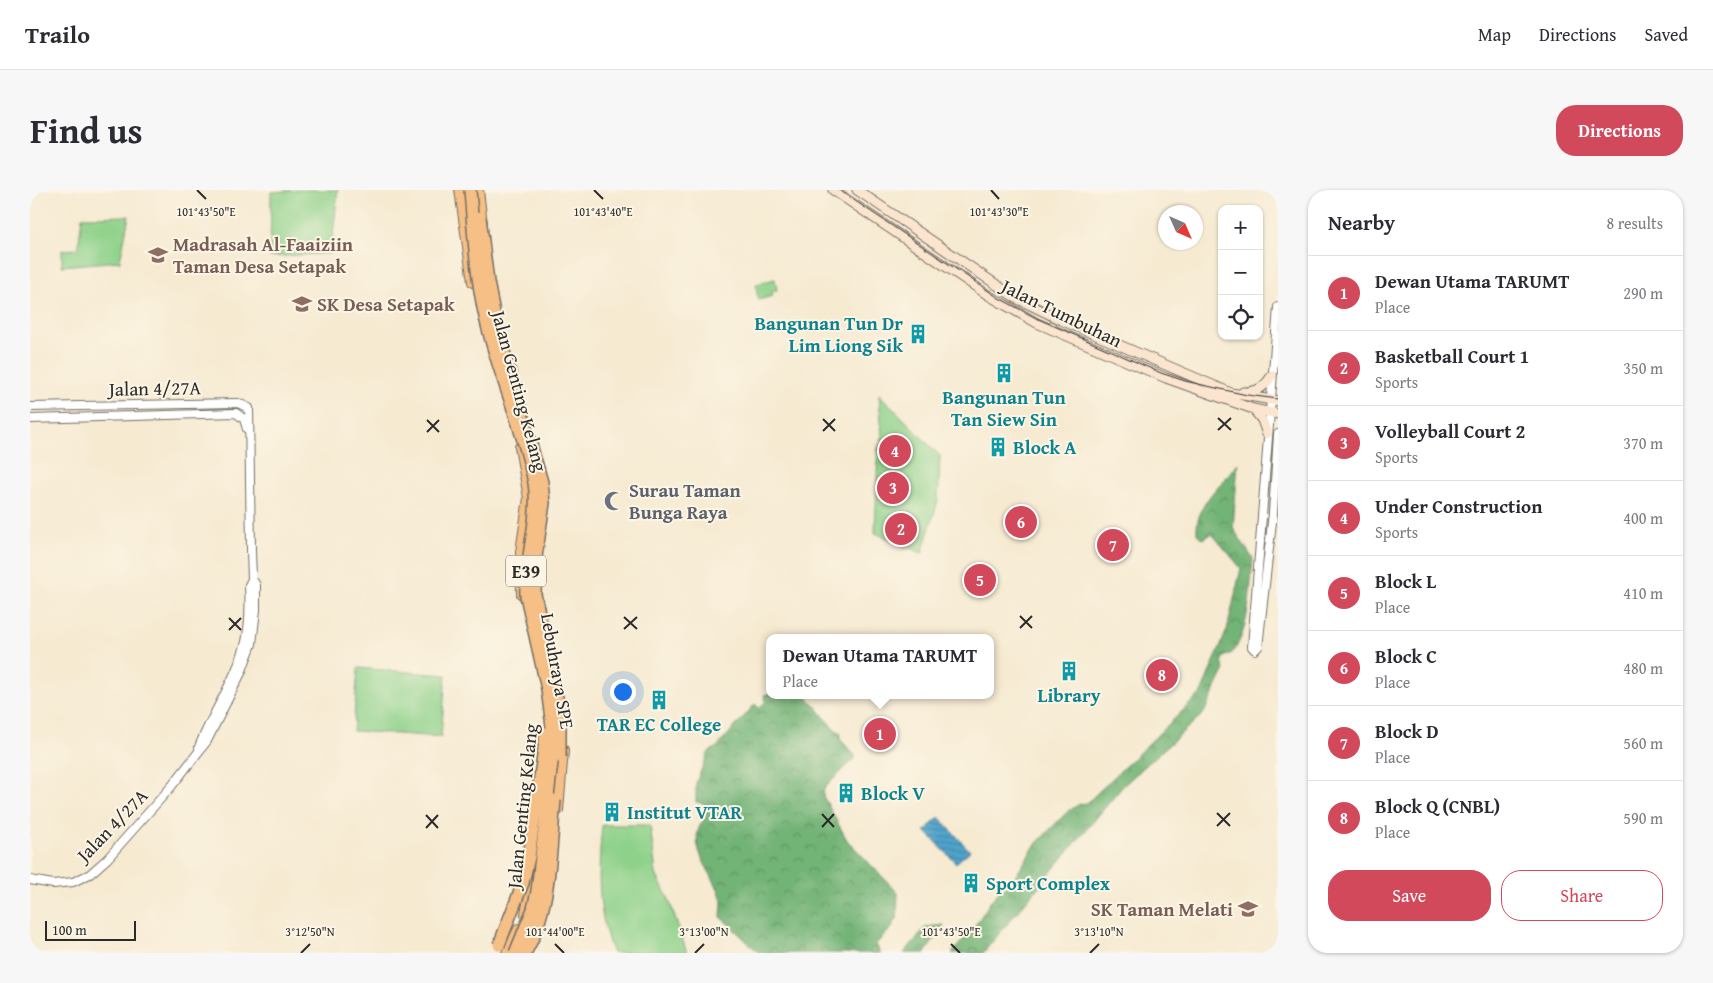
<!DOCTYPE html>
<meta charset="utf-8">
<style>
body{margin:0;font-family:"Gentium Book Plus",serif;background:#f7f7f7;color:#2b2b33}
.controls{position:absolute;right:15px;top:15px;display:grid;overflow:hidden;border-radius:10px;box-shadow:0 1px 4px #0004}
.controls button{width:45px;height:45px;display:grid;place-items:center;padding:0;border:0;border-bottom:1px solid #e1e1e2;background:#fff;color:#2b2b33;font:25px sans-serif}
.compass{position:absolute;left:1128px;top:15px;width:45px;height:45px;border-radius:50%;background:#fff;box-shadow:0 1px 4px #0004;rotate:135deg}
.scale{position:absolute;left:15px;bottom:12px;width:91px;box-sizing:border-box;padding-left:5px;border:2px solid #2b2b2b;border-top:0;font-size:14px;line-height:18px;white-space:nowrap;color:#2b2b2b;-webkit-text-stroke:4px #fcf5e5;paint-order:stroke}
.you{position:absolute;left:592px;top:501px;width:18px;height:18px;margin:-12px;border:4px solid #fff;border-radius:50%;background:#1a73e8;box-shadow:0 0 0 8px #1a73e833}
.badge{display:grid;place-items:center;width:32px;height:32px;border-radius:50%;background:#d1495b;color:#fff;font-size:16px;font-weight:700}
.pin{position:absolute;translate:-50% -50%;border:2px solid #fff;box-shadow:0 1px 5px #0006}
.popup{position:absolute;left:736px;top:444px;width:228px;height:65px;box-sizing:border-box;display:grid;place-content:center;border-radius:10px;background:#fff;filter:drop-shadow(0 1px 4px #0005);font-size:16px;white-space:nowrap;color:#7c7c81}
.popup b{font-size:19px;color:#2b2b33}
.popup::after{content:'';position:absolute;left:50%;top:100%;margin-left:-10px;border:10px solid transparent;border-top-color:#fff}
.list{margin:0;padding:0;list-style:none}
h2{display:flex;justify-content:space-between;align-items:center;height:65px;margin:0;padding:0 20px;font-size:21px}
h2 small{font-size:16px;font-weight:400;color:#7c7c81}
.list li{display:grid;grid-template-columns:32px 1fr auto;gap:15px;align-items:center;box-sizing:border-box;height:75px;padding:0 20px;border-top:1px solid #e1e1e2}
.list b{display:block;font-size:19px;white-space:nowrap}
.list p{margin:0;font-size:16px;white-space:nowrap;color:#7c7c81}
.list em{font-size:16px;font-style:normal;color:#7c7c81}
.actions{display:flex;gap:10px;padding:15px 20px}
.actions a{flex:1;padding:11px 0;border:1px solid #d1495b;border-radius:20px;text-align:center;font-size:18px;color:#d1495b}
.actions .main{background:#d1495b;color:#fff}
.icon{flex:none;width:28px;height:28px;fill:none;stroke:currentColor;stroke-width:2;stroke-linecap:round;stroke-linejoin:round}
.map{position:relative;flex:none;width:1248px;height:763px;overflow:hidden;border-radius:20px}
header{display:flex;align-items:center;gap:30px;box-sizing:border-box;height:70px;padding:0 25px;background:#fff;border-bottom:1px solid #e1e1e2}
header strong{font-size:24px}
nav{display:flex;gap:28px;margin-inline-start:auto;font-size:18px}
.intro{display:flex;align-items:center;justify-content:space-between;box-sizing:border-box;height:120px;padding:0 30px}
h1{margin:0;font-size:35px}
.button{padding:12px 22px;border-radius:20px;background:#d1495b;color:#fff;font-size:18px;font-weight:700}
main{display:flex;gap:30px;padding:0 30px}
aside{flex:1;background:#fff;border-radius:20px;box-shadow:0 1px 4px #0004}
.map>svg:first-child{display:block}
.green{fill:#8ed18a;stroke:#5c7e5a}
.forest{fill:url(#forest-crowns);stroke:#4e6f50}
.water{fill:url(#water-rules);stroke:#3e677b}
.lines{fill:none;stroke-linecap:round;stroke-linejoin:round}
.tertiary-casing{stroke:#726e65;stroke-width:10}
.secondary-casing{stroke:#726e65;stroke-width:11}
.primary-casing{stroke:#726e65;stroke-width:12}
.tertiary{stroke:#fff;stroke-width:8}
.secondary{stroke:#fbe5cf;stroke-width:9}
.primary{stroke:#f5bf86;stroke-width:10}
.tram{stroke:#2b2b2b;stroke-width:1}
.motorway-bridge-casing{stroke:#726e65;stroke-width:14;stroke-linecap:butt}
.motorway-bridge{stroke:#f5bf86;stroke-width:11}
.ticks{fill:none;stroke:#2b2b2b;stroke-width:2}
.labels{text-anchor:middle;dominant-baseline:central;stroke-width:4;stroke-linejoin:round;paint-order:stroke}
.shield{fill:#fcf5e5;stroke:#6a6863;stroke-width:1}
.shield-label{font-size:18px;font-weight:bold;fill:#2b2b2b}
.education-label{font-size:19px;font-weight:bold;fill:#785e54;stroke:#fcf5e5;text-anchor:start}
.street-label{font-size:19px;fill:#2b2b2b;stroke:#fcf5e5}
.culture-label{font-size:19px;font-weight:bold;fill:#0d838f;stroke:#fcf5e5;text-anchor:start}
.worship-label{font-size:19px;font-weight:bold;fill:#5b616d;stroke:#fcf5e5;text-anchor:start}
.ticks-label{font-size:12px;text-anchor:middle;fill:#2b2b2b;stroke:#fcf5e5;stroke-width:4;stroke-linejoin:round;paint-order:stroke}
</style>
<header>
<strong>Trailo</strong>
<nav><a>Map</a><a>Directions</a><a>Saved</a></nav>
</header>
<div class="intro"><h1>Find us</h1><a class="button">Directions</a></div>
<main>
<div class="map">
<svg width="1248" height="763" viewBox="0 0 1248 763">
<defs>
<pattern id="forest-crowns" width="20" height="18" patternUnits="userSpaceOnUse" patternTransform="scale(1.25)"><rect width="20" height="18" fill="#72b376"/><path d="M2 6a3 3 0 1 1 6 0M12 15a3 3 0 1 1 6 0" fill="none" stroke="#5e9261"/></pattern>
<pattern id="water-rules" width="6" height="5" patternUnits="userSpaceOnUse" patternTransform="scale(1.25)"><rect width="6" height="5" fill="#50a3cb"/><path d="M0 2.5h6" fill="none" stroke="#4385a5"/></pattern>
</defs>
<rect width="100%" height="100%" fill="#fcf5e5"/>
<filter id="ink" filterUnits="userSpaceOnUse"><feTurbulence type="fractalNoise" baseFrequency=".02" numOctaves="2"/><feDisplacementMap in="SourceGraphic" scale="10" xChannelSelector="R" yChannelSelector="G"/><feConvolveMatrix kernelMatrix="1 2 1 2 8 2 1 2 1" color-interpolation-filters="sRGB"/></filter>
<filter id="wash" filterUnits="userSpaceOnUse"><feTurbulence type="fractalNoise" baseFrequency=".0096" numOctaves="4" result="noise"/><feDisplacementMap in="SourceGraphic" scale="20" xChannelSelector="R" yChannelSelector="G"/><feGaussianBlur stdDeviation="1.12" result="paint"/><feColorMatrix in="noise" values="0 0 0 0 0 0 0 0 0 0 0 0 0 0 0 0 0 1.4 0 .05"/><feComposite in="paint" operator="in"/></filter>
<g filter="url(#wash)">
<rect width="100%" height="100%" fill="#f6ead1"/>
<path class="green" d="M268 0H308L301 63 240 67 241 2Z
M99 26 90 71 32 76V60L48 59 52 27Z
M745 89 747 100 742 101 743 106 728 110 726 94Z
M849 204 910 266 908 311 892 363 877 357 875 359 871 354 845 343 848 259 852 248Z
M328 478 416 485 411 547 323 541Z
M572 635H620L626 684 639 710 657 763H583C566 721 568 680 572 635Z"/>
<path class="forest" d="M1208 273 1203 338 1223 369C1220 398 1220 436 1204 461 1200 466 1195 464 1192 470L1194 481 1174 523 1094 595 953 763H922L944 737 963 708 987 684 1005 655 1038 621 1050 614 1057 613 1171 503 1197 440 1211 378 1182 344 1172 349 1167 344C1165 313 1192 295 1208 273Z
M734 505C744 504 768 502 777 508 791 518 796 535 811 543L810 549 826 567 794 599 793 606 817 650 868 703 867 729 862 735 863 737 846 754 850 763H729L691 727C691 721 693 712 691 707 683 680 652 654 676 627L675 614 666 612V593L678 563 688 556 725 514 729 518 736 511Z
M914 735 895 763H874L896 737Z"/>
<path class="water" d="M909 627 940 661 926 673 895 641Z"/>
</g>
<g filter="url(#ink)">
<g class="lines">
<defs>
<path id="tertiary" d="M1248 117 1222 457 1225 460 1228 457 1243 323 1248 244
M0 217 208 213 219 218 221 361 222 389 226 395V420L222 454 211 483 177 551 141 597 77 669 60 684 43 692 23 694 0 690
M0 229 206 223 214 229 217 239
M169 557C183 521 206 490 216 452 220 433 220 414 219 395L222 389"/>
<path id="secondary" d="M803 0 958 105 1007 133 1136 188 1223 219 1248 224
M827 0 986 108 1031 130 1201 203 1248 211
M1213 202C1228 202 1235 197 1242 185
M1223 219 1232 230 1237 244"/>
<path id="primary" d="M430 0 443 92
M448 0 452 35
M490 257 499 308 491 362 492 404
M528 620 533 560
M496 724 504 682
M477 763 489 739"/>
</defs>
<use href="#tertiary" class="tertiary-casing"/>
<use href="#secondary" class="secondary-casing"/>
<use href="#primary" class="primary-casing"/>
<use href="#tertiary" class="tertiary"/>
<use href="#secondary" class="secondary"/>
<use href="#primary" class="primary"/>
<path class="tram" d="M809 0 969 108 1006 128 1131 183 1155 191 1217 205 1248 209"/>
<defs>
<path id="motorway-bridge" d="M440 0C444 48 446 96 459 143 472 193 494 242 504 293 510 331 494 368 496 406L517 499 523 544V564L507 701 503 719 485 763
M450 27 458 92 467 138 512 292 514 313 506 367 505 404 530 522V567
M469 755 493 693 499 667 516 543
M495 763C522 719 520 660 525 610"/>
</defs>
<use href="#motorway-bridge" class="motorway-bridge-casing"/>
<use href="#motorway-bridge" class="motorway-bridge"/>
</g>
</g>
<path class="ticks" d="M167 0 176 9M564 0 573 9M961 0 969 9M1188 228 1201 240M793 229 805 241M397 230 409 242M1188 240 1201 228M793 241 805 229M397 242 409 230M990 426 1002 438M594 427 607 439M199 428 211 440M990 438 1002 426M594 439 607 427M199 440 211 428M1187 623 1200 636M792 624 804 637M396 625 408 638M1187 636 1200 623M792 637 804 624M396 638 408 625M525 754 534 763M921 754 930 763M271 763 280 754M665 763 674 754M1060 763 1069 754"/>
<defs>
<symbol id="school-bare" viewBox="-9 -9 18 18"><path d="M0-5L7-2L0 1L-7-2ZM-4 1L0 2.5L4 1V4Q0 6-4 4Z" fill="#8d6e63" stroke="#fcf5e5" stroke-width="2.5" paint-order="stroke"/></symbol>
<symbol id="building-bare" viewBox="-9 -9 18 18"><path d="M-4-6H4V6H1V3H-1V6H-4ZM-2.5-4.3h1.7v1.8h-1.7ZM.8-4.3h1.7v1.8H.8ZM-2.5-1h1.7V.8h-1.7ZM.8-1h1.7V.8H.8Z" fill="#0f9aa8" stroke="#fcf5e5" stroke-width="2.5" paint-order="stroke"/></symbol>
<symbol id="mosque-bare" viewBox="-9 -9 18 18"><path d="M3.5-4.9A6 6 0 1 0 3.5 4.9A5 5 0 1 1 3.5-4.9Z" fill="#6b7280" stroke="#fcf5e5" stroke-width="2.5" paint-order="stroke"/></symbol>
</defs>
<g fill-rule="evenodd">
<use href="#school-bare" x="114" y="51" width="28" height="28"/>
<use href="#school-bare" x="258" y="100" width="28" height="28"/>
<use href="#building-bare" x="874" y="130" width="28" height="28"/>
<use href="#building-bare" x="960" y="169" width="28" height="28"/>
<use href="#building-bare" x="954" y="243" width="28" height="28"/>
<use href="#mosque-bare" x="570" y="297" width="28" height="28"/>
<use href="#building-bare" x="1025" y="467" width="28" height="28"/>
<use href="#building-bare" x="615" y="496" width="28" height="28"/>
<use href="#building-bare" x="802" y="589" width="28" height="28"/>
<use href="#building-bare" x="568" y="608" width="28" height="28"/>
<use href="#building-bare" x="927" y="679" width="28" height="28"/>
<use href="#school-bare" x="1204" y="705" width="28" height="28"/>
</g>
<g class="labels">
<rect class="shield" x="476" y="365.5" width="40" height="31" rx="4"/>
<g class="shield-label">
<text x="496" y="381">E39</text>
</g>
<g class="education-label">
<text x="143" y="54">Madrasah Al-Faaiziin<tspan x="143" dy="22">Taman Desa Setapak</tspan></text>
<text x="287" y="114">SK Desa Setapak</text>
<text x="1203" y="719" text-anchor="end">SK Taman Melati</text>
</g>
<g class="street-label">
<text transform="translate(1032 123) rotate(26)">Jalan Tumbuhan</text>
<text transform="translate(125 198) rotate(-1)">Jalan 4/27A</text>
<text transform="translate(490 201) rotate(75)">Jalan Genting Kelang</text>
<text transform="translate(528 481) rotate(80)">Lebuhraya SPE</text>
<text transform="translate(492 616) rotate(-84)">Jalan Genting Kelang</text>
<text transform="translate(82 635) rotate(-46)">Jalan 4/27A</text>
</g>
<g class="culture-label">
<text x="873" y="133" text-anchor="end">Bangunan Tun Dr<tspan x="873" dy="22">Lim Liong Sik</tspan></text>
<text x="974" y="207" text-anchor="middle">Bangunan Tun<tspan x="974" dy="22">Tan Siew Sin</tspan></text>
<text x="983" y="257">Block A</text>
<text x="1039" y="505" text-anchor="middle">Library</text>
<text x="629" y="534" text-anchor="middle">TAR EC College</text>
<text x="831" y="603">Block V</text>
<text x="597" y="622">Institut VTAR</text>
<text x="956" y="693">Sport Complex</text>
</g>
<g class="worship-label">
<text x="599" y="300">Surau Taman<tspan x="599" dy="22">Bunga Raya</tspan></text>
</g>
</g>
<g class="ticks-label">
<text x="176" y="26">101°43'50"E</text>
<text x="573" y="26">101°43'40"E</text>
<text x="969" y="26">101°43'30"E</text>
<text x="674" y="746">3°13'00"N</text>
<text x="1069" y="746">3°13'10"N</text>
<text x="280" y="746">3°12'50"N</text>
<text x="525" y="746">101°44'00"E</text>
<text x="921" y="746">101°43'50"E</text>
</g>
</svg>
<div class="controls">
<button>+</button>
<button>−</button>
<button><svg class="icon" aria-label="locate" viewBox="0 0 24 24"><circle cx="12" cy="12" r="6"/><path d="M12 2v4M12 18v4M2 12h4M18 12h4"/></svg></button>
</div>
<svg class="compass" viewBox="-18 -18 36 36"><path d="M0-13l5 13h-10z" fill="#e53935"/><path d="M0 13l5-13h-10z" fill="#7c7c81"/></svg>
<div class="scale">100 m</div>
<div class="you"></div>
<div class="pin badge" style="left:850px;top:544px">1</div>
<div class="popup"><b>Dewan Utama TARUMT</b>Place</div>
<div class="pin badge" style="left:871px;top:339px">2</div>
<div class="pin badge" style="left:863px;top:298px">3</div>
<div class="pin badge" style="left:865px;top:261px">4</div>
<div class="pin badge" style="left:950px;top:390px">5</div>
<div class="pin badge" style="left:991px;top:332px">6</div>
<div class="pin badge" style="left:1083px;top:355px">7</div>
<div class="pin badge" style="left:1132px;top:485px">8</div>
</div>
<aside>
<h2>Nearby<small>8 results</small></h2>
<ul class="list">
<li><span class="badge">1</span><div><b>Dewan Utama TARUMT</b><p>Place</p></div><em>290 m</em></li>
<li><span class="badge">2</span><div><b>Basketball Court 1</b><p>Sports</p></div><em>350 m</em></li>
<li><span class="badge">3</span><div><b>Volleyball Court 2</b><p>Sports</p></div><em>370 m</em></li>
<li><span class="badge">4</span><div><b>Under Construction</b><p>Sports</p></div><em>400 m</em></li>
<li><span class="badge">5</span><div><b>Block L</b><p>Place</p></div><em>410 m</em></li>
<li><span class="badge">6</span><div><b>Block C</b><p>Place</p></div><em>480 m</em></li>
<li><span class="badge">7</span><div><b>Block D</b><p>Place</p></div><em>560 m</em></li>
<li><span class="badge">8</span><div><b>Block Q (CNBL)</b><p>Place</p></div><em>590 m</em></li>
</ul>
<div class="actions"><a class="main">Save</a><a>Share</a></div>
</aside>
</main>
